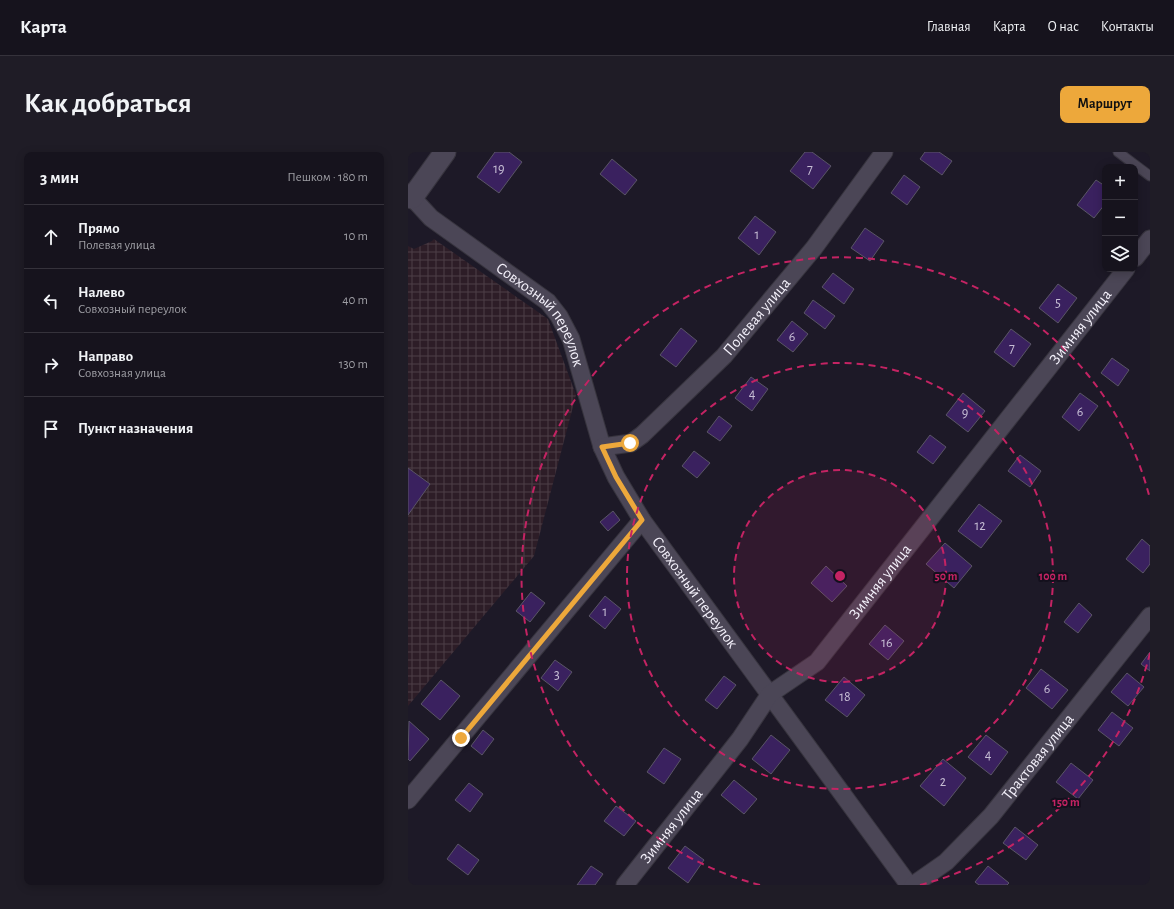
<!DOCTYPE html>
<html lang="ru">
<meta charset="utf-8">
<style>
body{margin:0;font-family:"Alegreya Sans",sans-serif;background:#1f1c26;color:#f1f3f6}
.controls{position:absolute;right:12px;top:12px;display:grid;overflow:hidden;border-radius:8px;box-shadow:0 2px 10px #0003}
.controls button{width:36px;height:36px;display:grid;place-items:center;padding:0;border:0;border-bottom:1px solid #35323b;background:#16131d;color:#f1f3f6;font:20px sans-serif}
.stop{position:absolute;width:12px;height:12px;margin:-9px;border:3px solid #eda83b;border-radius:50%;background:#fff}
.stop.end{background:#eda83b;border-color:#fff;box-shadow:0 1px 4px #0008}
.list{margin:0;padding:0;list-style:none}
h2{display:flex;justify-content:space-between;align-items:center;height:52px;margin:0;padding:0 16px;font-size:17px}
h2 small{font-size:13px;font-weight:400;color:#9e9ea4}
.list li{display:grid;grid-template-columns:26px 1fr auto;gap:12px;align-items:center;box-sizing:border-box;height:64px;padding:0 16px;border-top:1px solid #35323b}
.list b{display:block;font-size:15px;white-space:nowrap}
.list p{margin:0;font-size:13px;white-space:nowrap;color:#9e9ea4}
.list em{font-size:13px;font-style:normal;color:#9e9ea4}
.icon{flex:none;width:22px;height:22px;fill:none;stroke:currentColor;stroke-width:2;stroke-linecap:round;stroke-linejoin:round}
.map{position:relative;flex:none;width:742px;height:733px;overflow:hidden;border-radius:8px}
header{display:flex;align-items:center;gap:24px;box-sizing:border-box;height:56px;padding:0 20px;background:#16131d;border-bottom:1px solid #35323b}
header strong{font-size:19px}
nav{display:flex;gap:22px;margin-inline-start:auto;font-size:14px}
.intro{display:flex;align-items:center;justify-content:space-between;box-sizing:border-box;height:96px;padding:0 24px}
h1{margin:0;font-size:28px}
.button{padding:10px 18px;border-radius:8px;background:#eda83b;color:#111;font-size:14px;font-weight:700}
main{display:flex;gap:24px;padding:0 24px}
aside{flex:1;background:#16131d;border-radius:8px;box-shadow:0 2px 10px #0003}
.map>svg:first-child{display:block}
.industrial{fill:url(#industrial-grid)}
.building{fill:#3a215f;stroke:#5a5566}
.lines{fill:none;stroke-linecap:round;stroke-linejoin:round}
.service-casing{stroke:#37343e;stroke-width:11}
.minor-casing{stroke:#37343e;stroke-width:19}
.tertiary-casing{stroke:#37343e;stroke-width:23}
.service{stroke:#4b4656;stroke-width:9}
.minor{stroke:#4b4656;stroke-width:17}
.tertiary{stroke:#4b4656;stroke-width:21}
.route{stroke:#eda83b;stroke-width:5}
.ring{fill:none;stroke:#c42363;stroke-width:2;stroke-dasharray:7 5}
.labels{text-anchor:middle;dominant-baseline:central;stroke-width:4;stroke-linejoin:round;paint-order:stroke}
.number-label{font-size:14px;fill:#c6bdd4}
.street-label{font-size:16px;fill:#f4f1fb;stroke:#14101d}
.centre{fill:#c42363;stroke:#14101d;stroke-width:2}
.ring-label{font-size:12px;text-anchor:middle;font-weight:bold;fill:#c42363;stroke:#14101d;stroke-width:4;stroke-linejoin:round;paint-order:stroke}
</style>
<header>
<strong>Карта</strong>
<nav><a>Главная</a><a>Карта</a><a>О нас</a><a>Контакты</a></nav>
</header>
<div class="intro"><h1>Как добраться</h1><a class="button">Маршрут</a></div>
<main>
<aside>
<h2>3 мин<small>Пешком · 180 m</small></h2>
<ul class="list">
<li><svg class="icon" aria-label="ahead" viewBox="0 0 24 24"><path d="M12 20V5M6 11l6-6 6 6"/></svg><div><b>Прямо</b><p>Полевая улица</p></div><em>10 m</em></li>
<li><svg class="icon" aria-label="left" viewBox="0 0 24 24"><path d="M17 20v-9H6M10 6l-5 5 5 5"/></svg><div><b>Налево</b><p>Совхозный переулок</p></div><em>40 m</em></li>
<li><svg class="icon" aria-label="right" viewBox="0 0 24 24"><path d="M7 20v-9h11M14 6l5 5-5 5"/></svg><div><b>Направо</b><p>Совхозная улица</p></div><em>130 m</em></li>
<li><svg class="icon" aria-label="arrive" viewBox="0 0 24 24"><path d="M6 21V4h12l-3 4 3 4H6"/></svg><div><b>Пункт назначения</b></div></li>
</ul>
</aside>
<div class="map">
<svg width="742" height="733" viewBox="0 0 742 733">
<defs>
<pattern id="industrial-grid" width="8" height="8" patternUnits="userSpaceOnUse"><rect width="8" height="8" fill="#2d1d27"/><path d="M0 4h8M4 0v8" fill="none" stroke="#4c3e47"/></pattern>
</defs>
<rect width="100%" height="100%" fill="#1d1927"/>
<path class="industrial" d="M26 87 140 167 168 243 126 404 0 554V94L6 97 24 89Z"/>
<path class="building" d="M87 0H101L114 10 91 41 69 25Z
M397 0H404L423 14 405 37 382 19Z
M517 0H531L544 9 534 23 512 7Z
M204 7 229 28 217 43 192 22Z
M496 23 512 35 499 53 483 41Z
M688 28 697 34V52L686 66 669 53Z
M347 64 368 80 351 103 330 86Z
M457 76 476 89 462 109 443 96Z
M425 121 446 137 436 152 414 135Z
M650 132 669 146 650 171 631 156Z
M405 148 427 164 417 177 396 161Z
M384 169 400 182 385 200 369 188Z
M273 176 289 189 268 215 252 203Z
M603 177 623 192 606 215 586 200Z
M704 206 721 218 710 234 693 221Z
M343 225 360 237 344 259 327 246Z
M555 241 577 259 560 280 538 263Z
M672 241 690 254 671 279 654 265Z
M311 264 324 274 312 289 299 280Z
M522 283 538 295 525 312 509 300Z
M286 299 302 311 289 326 274 314Z
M612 303 633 319 622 335 600 319Z
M0 316 22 332 0 363Z
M571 352 594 369 573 396 550 379Z
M205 359 212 368 200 379 192 370Z
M734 387 742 394V412L735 421 718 407Z
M537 391 564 414 546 436 518 412Z
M418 414 439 434 424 450 403 431Z
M123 440 137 451 122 470 108 459Z
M197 444 213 457 197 477 181 464Z
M671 451 684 463 670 481 656 470Z
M477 473 496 489 480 508 461 492Z
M742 500V519L733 512Z
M147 508 164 520 150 539 133 526Z
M633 517 660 538 644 557 618 536Z
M719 521 736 535 720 554 703 540Z
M316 524 328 533 309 557 297 548Z
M436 525 457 543 439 565 417 548Z
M33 528 52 544 32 568 13 552Z
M704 560 725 576 711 594 690 578Z
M1 569 21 587 2 609 0 607Z
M75 578 86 587 74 603 63 594Z
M363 583 382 598 363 622 344 607Z
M578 583 600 600 583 623 560 605Z
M256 596 273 607 256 632 239 620Z
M535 607 558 626 536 654 512 634Z
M663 611 685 628 670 647 648 630Z
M326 628 349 647 336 662 313 643Z
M61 631 75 642 62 660 47 648Z
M208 654 228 669 216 684 196 669Z
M607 675 630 693 618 708 595 691Z
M50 692 71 708 60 723 39 707Z
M277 694 296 708 280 731 260 716Z
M183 714 195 722 187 733H169Z
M580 714 601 731 599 733H571L567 730Z"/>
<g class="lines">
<defs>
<path id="service" d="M710 0 742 24"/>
<g id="minor">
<path id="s1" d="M0 41 23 66 140 150 151 164 163 187 194 295 208 325 234 368 501 733"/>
<path d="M727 106 742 87"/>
<path id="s2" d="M194 295 223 291 234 283 316 204 406 96 476 0"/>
<path d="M0 648 234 368"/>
<path id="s3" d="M217 733 332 587 362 542 409 510 718 117"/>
<path id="s4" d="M505 733 538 710 583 664 742 464"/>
</g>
<path id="tertiary" d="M4 46 37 0"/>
</defs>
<use href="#service" class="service-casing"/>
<use href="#minor" class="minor-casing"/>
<use href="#tertiary" class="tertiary-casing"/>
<use href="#service" class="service"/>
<use href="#minor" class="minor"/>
<use href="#tertiary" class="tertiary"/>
</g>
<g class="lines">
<path class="route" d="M53 586 234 368 208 325 194 295 222 291"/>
</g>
<circle cx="432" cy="424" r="106" fill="#c42363" fill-opacity=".12"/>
<g class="ring">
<circle cx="432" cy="424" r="106"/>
<circle cx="432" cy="424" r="213"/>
<path d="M742 501A319 319 0 0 1 512 733M352 733A319 319 0 1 1 742 347"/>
</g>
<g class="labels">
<g class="number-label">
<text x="91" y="17">19</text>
<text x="402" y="17">7</text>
<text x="349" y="83">1</text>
<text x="650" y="151">5</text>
<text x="384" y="185">6</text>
<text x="604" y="196">7</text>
<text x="344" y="242">4</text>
<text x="672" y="260">6</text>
<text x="557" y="261">9</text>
<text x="572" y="374">12</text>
<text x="197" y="460">1</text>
<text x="479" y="491">16</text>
<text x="149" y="523">3</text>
<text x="639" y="537">6</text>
<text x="437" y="545">18</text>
<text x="580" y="603">4</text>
<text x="535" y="630">2</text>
</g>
<g class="street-label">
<text stroke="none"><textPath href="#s2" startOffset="208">Полевая улица</textPath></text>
<text stroke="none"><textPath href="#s1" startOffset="183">Совхозный переулок</textPath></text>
<text stroke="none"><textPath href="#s3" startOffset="723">Зимняя улица</textPath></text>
<text stroke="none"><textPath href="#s3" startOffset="399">Зимняя улица</textPath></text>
<text stroke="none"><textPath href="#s1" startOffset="507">Совхозный переулок</textPath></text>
<text stroke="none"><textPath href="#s4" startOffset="180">Трактовая улица</textPath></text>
<text stroke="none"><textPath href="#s3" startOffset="75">Зимняя улица</textPath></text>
</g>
</g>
<circle cx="432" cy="424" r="6" class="centre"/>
<g class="ring-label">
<text x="538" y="428">50 m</text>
<text x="645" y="428">100 m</text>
<text x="658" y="654">150 m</text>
</g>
</svg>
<div class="controls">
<button>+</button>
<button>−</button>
<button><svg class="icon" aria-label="layers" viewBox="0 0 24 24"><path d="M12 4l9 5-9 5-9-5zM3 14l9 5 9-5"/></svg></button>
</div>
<div class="stop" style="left:222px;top:291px"></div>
<div class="stop end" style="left:53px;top:586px"></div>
</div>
</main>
